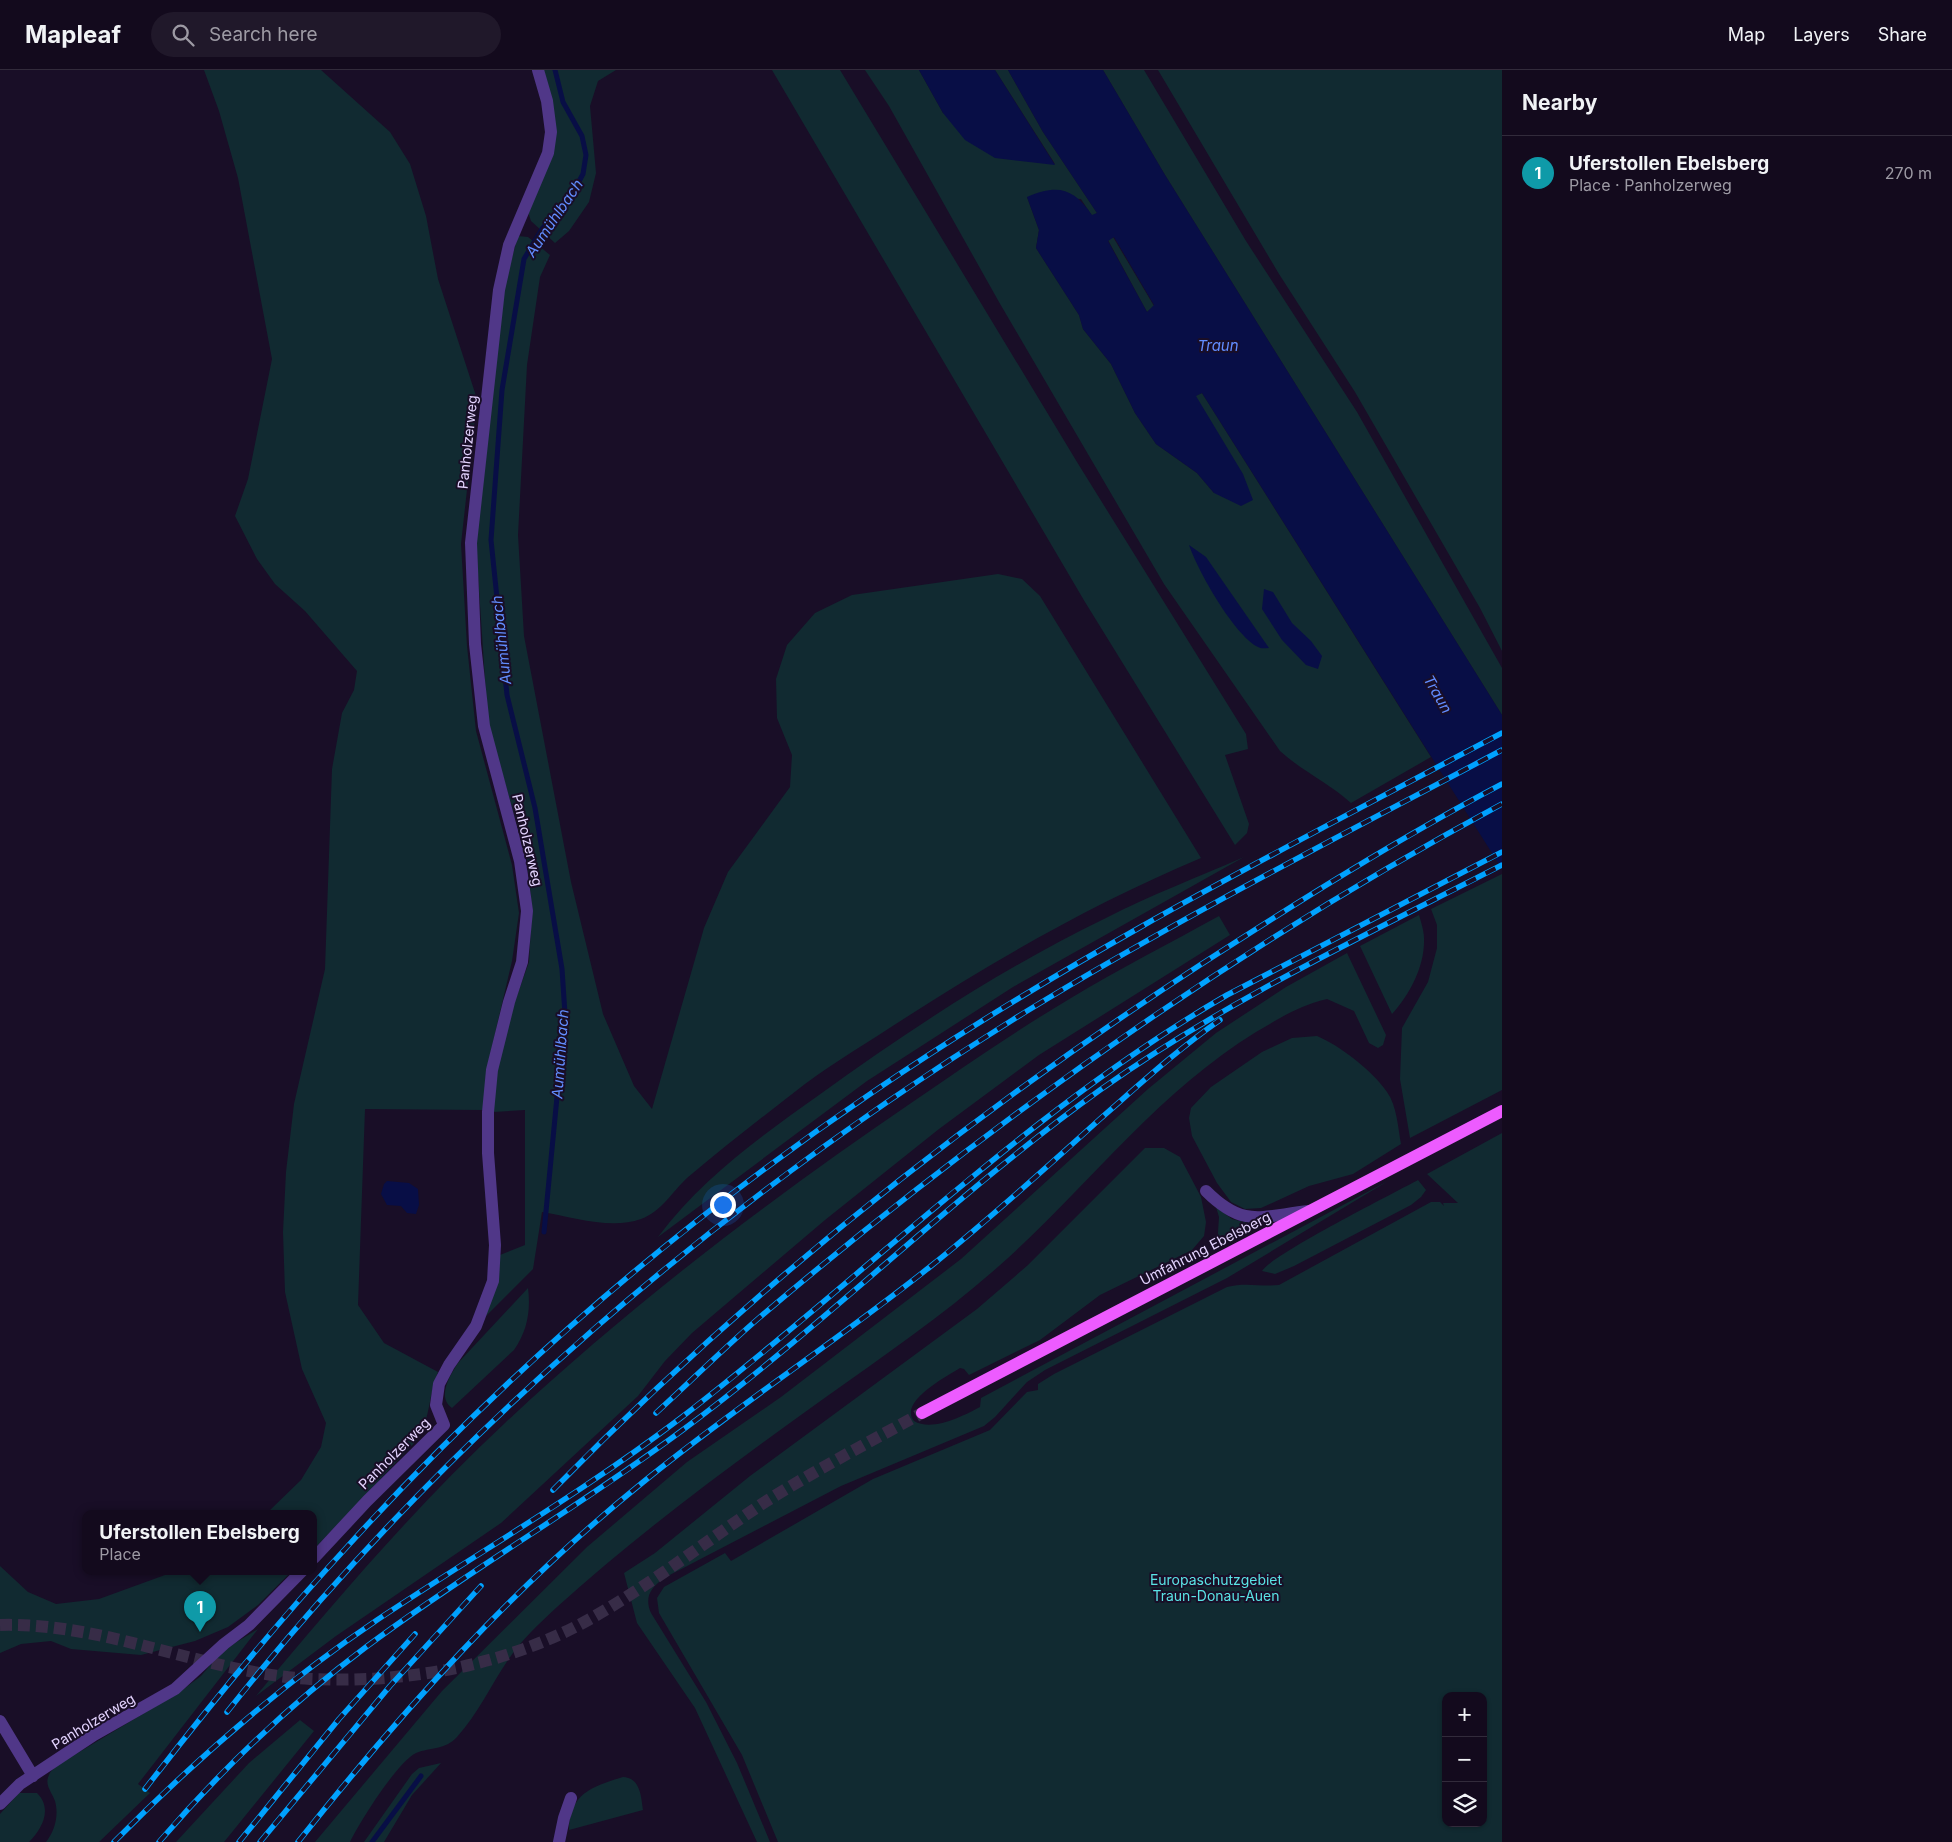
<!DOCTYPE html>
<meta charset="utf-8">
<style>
body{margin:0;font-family:Inter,sans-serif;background:#20182a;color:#f1f3f6}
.controls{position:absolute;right:15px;bottom:15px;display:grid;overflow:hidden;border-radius:10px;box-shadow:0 1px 4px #0004}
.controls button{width:45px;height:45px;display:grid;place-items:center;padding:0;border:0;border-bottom:1px solid #322b3b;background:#130a1d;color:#f1f3f6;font:25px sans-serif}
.you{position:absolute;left:722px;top:1134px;width:18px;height:18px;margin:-12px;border:4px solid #fff;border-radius:50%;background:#1a73e8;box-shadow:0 0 0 8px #1a73e833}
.badge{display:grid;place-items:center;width:32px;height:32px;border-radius:50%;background:#d93025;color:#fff;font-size:16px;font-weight:700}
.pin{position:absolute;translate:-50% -41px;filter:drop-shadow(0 1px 2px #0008)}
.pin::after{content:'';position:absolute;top:26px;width:18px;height:15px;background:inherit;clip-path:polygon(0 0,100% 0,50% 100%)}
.popup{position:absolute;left:82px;top:1440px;width:235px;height:65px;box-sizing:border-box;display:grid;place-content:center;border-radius:10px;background:#130a1d;filter:drop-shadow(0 1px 4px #0005);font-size:16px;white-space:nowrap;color:#9d9aa4}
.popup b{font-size:19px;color:#f1f3f6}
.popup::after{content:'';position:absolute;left:50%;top:100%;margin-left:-10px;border:10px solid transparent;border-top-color:#130a1d}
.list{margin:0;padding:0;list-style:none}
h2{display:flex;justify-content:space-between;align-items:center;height:65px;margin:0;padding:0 20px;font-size:21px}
h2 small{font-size:16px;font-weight:400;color:#9d9aa4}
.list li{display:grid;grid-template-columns:32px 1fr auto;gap:15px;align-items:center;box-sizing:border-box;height:75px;padding:0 20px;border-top:1px solid #322b3b}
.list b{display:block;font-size:19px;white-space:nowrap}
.list p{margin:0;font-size:16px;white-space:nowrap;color:#9d9aa4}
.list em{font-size:16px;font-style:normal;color:#9d9aa4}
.icon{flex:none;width:28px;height:28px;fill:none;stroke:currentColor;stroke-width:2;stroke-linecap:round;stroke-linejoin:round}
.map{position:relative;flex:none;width:1502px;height:1772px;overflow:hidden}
header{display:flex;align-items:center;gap:30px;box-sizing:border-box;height:70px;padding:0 25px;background:#130a1d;border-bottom:1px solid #322b3b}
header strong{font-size:24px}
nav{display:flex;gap:28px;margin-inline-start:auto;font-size:18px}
.search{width:350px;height:45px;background:#20182a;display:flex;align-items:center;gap:12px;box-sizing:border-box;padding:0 18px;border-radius:28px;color:#9d9aa4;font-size:19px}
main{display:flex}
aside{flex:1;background:#130a1d}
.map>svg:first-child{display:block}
.green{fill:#112a31;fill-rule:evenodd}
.water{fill:#080e46;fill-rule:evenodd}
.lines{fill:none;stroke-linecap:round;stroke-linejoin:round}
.stream{stroke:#080e46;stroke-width:5}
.primary-tunnel{stroke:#372c47;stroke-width:12;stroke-dasharray:12 6;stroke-linecap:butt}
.minor{stroke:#503788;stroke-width:12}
.primary{stroke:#ed5bff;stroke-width:12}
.rail-casing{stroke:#00a2ff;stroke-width:5.5}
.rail{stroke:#190e27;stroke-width:4;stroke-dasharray:11;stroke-linecap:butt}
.labels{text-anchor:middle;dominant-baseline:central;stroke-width:4;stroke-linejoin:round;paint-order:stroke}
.street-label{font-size:14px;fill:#e4d4ff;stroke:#190e27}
.park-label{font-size:14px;fill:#5ae3e5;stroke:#190e27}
.water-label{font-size:15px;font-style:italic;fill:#628dff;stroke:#190e27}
</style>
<header>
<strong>Mapleaf</strong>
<div class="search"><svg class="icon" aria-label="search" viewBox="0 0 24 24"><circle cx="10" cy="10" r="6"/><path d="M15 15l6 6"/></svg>Search here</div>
<nav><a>Map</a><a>Layers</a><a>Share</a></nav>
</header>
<main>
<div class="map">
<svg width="1502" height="1772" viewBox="0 0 1502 1772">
<rect width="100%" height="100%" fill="#190e27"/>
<path class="green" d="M204 0H321L390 62 410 94 426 146 438 209 477 329 461 474 467 576 476 661 512 795 519 843 512 891 487 998 483 1040 365 1039 358 1235 384 1273 438 1302C429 1323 430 1348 419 1368L314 1479V1443H267L301 1410 321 1377 326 1353 302 1299 285 1222 283 1162 286 1102 294 1034 325 899 332 699 342 643 354 620 357 601 305 541 275 514 257 489 235 446 248 409 272 289 238 108 219 41Z
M541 0H616L598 11 590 36 596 103 589 132 569 161 555 173 531 151 528 142 554 83Z
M772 0H840L1077 392 1246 664 1248 679 1225 685 1249 754 1247 763 1235 775 1085 532Z
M865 0H919L943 43 1055 94 995 0H1008L1043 62 1097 143 1092 146 1081 129 1027 127 1039 160 1036 178 1079 245 1083 259 1111 294 1135 343 1156 374 1197 403 1214 423 1217 364 1195 326 1202 323 1431 687 1351 733C1329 713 1302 701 1280 681L1164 514 999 232 889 36Z
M1103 0H1144L1246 171 1357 342 1502 598V645L1165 105Z
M1158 0H1502V581L1480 538 1355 322 1279 204Z
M518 166 528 167 550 185 540 207 527 295 518 465 524 566 571 812 603 944 634 1016 652 1039 704 858 728 802 790 717 792 685 777 648 776 609 787 575 815 543 852 525 998 504 1022 509 1040 526 1201 788C1096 832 998 888 902 950 870 971 836 991 805 1014 765 1045 726 1075 687 1108 672 1122 662 1141 641 1149 611 1160 573 1147 542 1142L533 1199 486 1246 500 1185 525 1175V1040L493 1042 497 999 514 934 529 892 532 839 527 788 488 655 476 474 503 220Z
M1113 167 1154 236 1147 242 1108 170Z
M1244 787 1013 917 867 1011 658 1167C702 1108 760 1067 819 1025 910 959 1005 897 1106 848 1151 825 1198 807 1244 787Z
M1502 804V1020L1410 1068 1400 1009 1402 958 1428 912 1437 878V855L1431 839Z
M1419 845C1421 852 1424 861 1424 868 1425 896 1410 924 1392 944L1360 876Z
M1219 846 1230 865 1039 985 939 1059 825 1150 692 1263 665 1291 638 1326 501 1453 336 1566 256 1626C335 1531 415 1437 505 1353 632 1234 770 1129 914 1031 965 996 1017 960 1071 928 1119 899 1170 873 1219 846Z
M1347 883 1386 965 1383 975 1378 978 1369 973 1354 941 1327 929C1298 936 1282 947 1256 962 1154 1025 1087 1118 999 1196 945 1244 885 1285 826 1327 734 1393 641 1461 557 1537 540 1553 521 1570 508 1590 491 1615 478 1644 457 1667 445 1680 431 1677 416 1683 398 1691 359 1753 350 1772H315L442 1621 587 1477 687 1392 781 1327 961 1189 1148 1019 1216 963 1286 917Z
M1317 966C1339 975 1373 1001 1387 1022 1397 1036 1398 1058 1401 1074L1353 1104 1309 1116 1261 1138 1245 1139 1231 1132 1217 1113 1192 1066 1189 1048 1191 1038 1211 1017 1262 982 1292 968Z
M1502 1063V1772H778L742 1685 659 1543 657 1528 664 1517 725 1483 731 1491 873 1409 990 1360 1027 1322 1038 1320V1314L1054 1304 1227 1217C1246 1212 1260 1217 1279 1215L1431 1132H1440L1444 1136 1443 1133H1458L1427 1104ZM1446 1626H1483V1753H1446Z
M1145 1078H1164L1180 1087 1201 1127 1206 1152 1204 1166 1192 1180 1100 1225 1040 1270 969 1305 964 1299 960 1298C947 1306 898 1332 914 1351 932 1362 963 1346 980 1337L981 1328 1388 1111 1227 1208 1045 1300 1027 1312 995 1347 984 1356 841 1416 689 1495C669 1506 639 1516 651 1543L706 1632 737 1693 770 1772H757L695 1638 637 1553 624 1503 655 1483 750 1406 977 1239 1028 1195Z
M1418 1110 1426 1120 1421 1127 1411 1135 1294 1196 1275 1204 1262 1201C1271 1185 1394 1123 1418 1110Z
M1216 1137 1232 1149 1251 1154V1157L1217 1177 1219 1147Z
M528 1218C531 1241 527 1262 514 1280L452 1338C436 1327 451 1304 458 1293Z
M0 1496 28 1522 56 1534 99 1529 176 1501H292L258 1535 228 1557 195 1571 141 1585 71 1579 51 1571 21 1574 0 1583Z
M258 1559 138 1714 150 1723 99 1772H46C55 1761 59 1745 55 1731 52 1722 44 1715 49 1705 50 1702 54 1698 56 1696L181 1621 201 1606 218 1586 235 1573Z
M300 1650 314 1661 224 1772H176L249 1693Z
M441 1693 412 1725 384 1772H364L412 1704 419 1698Z
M623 1707C640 1708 641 1725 643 1740L569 1760C569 1723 594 1716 623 1707Z
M19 1723H37C53 1739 42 1759 29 1772H0V1744Z"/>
<path class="water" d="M919 0H995L1055 95 995 88 965 70 943 43Z
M1008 0H1103L1165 105 1502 645V799L1202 323 1196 326 1243 404 1253 430 1241 436 1214 423 1197 403 1156 374 1135 343 1111 294 1083 259 1079 245 1036 178 1039 160 1027 127C1058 114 1073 118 1092 145L1097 143 1043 62ZM1114 167 1154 235 1147 242 1108 171Z
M1189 475 1206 487 1269 578C1265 578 1261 579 1258 577 1234 565 1198 501 1189 475Z
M1264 519 1273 522 1292 553 1311 571 1322 586 1318 599 1306 595 1282 570 1262 539Z
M387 1111 409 1113 418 1119 419 1135 416 1144 407 1143 401 1136 387 1135 381 1124 384 1114Z"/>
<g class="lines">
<path class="stream" d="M544 1162 565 944 562 899 535 738 507 625 491 470 502 320 524 189 542 159 572 124 583 104 586 85 582 66 563 32 555 0
M372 1772 421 1706"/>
<path class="primary-tunnel" d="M0 1555C106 1552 205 1603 310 1609 401 1613 495 1598 577 1556 643 1521 703 1473 765 1432 816 1400 869 1372 922 1343"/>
<path class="minor" d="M1206 1121C1244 1159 1261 1146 1309 1141
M314 1488 367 1431 444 1355 436 1335 439 1314 449 1295 476 1256 493 1211 495 1175 488 1083V1042L492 1000 509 932 522 892 527 841 520 791 484 656 475 574 471 473 499 220 509 175 548 83 551 62 547 31 538 0
M0 1651 33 1706
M0 1734 20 1714 94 1665 175 1619 224 1574 249 1555 302 1501
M559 1772 564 1748 571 1728"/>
<path class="primary" d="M922 1343 1502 1041"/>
<defs>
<path id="rail" d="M656 1343C691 1311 724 1278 760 1247 990 1052 1236 877 1502 734
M553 1420C748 1221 967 1047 1200 895 1299 831 1398 769 1502 714
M227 1642C448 1363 724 1128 1027 941 1181 847 1342 765 1502 680
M145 1719C209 1636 275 1555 346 1478 502 1306 681 1152 873 1022 1073 885 1289 776 1502 663
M114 1772C195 1690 282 1614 377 1550 479 1482 585 1421 682 1347 864 1207 1027 1041 1227 925L1502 782
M159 1772C221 1700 290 1634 366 1577 469 1500 581 1436 684 1359 828 1252 955 1124 1100 1020 1225 931 1366 865 1502 795
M239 1772 339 1649 415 1564
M260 1772 390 1616 481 1516
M298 1772C402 1641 512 1518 642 1413 735 1337 837 1271 931 1196 989 1149 1045 1099 1100 1049 1139 1015 1178 979 1220 950"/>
</defs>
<use href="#rail" class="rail-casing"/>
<use href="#rail" class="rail"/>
</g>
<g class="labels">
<g class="street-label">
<text transform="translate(467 372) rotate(-84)">Panholzerweg</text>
<text transform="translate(528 770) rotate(77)">Panholzerweg</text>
<text transform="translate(1205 1178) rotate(-27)">Umfahrung Ebelsberg</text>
<text transform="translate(394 1383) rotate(-45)">Panholzerweg</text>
<text transform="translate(93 1651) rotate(-31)">Panholzerweg</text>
</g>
<g class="park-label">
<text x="1216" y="1509">Europaschutzgebiet<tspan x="1216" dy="16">Traun-Donau-Auen</tspan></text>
</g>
<g class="water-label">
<text transform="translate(554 148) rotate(-56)">Aumühlbach</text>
<text x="1218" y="275">Traun</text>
<text transform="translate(501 570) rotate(-96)">Aumühlbach</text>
<text transform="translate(1438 624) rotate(60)">Traun</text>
<text transform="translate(560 984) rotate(-86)">Aumühlbach</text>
</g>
</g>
</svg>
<div class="controls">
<button>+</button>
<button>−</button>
<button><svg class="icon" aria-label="layers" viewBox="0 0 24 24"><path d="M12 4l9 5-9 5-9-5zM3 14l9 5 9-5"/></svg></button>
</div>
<div class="you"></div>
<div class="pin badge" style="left:200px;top:1562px;background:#0f9aa8">1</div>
<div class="popup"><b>Uferstollen Ebelsberg</b>Place</div>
</div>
<aside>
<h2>Nearby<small></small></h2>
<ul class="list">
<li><span class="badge" style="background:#0f9aa8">1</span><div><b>Uferstollen Ebelsberg</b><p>Place · Panholzerweg</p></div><em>270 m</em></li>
</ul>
</aside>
</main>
